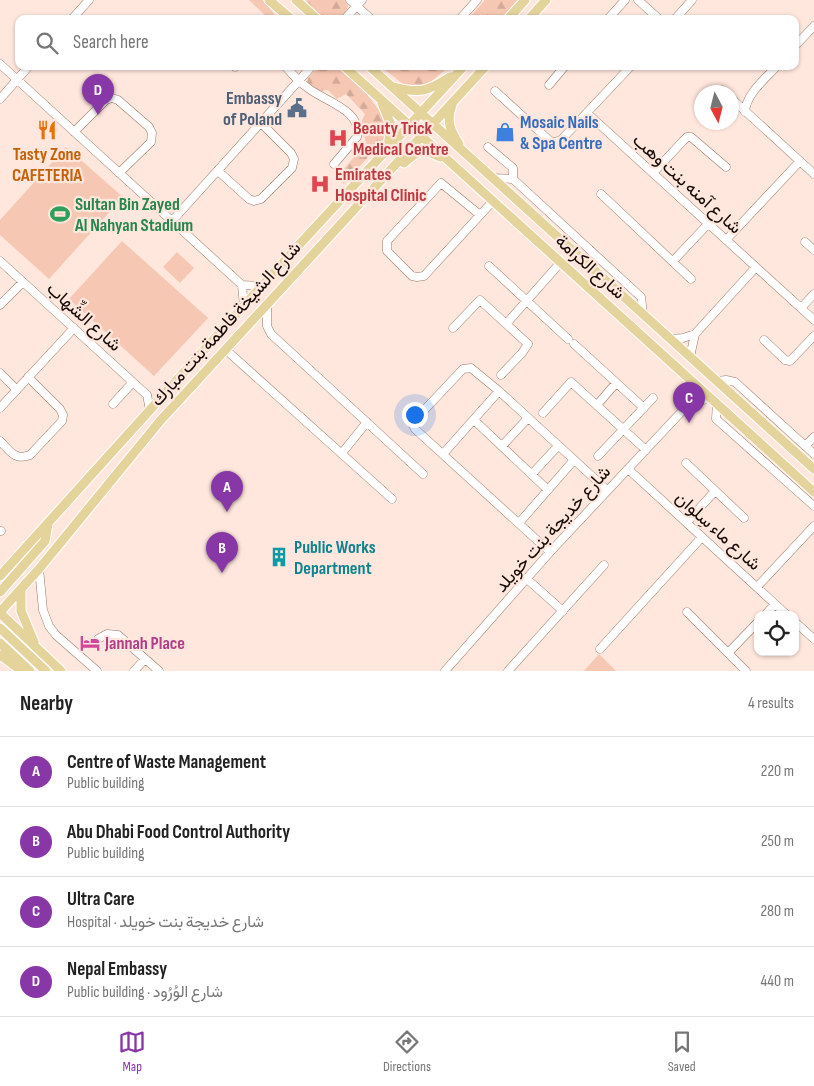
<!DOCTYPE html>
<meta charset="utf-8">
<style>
body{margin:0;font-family:"Sofia Sans Condensed",Vazirmatn,sans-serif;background:#f2f2f2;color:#222}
.controls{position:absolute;right:15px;bottom:15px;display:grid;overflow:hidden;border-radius:10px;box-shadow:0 1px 4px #0004}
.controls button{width:45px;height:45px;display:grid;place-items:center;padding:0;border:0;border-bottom:1px solid #e0e0e0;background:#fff;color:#222;font:25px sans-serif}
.compass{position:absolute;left:694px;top:85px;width:45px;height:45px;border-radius:50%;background:#fff;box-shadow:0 1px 4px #0004;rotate:173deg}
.you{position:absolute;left:414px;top:414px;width:18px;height:18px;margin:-12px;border:4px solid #fff;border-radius:50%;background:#1a73e8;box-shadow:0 0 0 8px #1a73e833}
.badge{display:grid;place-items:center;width:32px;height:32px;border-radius:50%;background:#8837a6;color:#fff;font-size:16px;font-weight:700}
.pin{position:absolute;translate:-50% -41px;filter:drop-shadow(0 1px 2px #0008)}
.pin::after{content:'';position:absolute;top:26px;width:18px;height:15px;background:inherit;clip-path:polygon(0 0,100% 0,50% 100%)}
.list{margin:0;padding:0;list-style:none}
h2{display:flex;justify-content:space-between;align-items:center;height:65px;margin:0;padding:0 20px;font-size:21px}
h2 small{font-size:16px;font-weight:400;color:#767676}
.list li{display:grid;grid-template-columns:32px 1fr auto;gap:15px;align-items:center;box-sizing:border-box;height:70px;padding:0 20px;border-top:1px solid #e0e0e0}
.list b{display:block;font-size:19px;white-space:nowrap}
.list p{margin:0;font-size:16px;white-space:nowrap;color:#767676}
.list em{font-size:16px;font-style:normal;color:#767676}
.icon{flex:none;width:28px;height:28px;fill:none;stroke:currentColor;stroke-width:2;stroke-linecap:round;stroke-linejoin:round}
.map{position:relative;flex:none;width:814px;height:671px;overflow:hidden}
.search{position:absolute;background:#fff;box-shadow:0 1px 4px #0004;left:15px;right:15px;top:15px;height:55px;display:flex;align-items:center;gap:12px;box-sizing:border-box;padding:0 18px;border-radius:10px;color:#767676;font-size:19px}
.sheet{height:345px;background:#fff}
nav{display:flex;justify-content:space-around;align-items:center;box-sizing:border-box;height:70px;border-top:1px solid #e0e0e0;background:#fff;font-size:14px;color:#767676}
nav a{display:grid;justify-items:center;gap:2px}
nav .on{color:#8837a6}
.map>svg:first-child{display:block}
.grass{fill:url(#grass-tufts)}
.forest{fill:url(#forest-firs)}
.garden{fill:#f6c7b2}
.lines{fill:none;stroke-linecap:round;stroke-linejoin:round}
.minor-casing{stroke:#9a7868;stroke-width:9}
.major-casing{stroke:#fff;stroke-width:11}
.minor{stroke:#fff;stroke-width:8}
.major{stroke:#e5d39c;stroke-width:9}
.labels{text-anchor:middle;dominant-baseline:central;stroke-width:4.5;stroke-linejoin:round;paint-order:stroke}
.service-label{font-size:18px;font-weight:bold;fill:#4e5e75;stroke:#ffe7dd;text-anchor:end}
.shop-label{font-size:18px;font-weight:bold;fill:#366cbe;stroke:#ffe7dd;text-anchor:start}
.health-label{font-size:18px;font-weight:bold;fill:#be3a42;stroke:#ffe7dd;text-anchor:start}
.food-label{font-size:18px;font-weight:bold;fill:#c56008;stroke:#ffe7dd}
.street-label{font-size:18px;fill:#150904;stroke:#ffe7dd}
.leisure-label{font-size:18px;font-weight:bold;fill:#27864d;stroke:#ffe7dd;text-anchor:start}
.culture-label{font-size:18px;font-weight:bold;fill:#0d838f;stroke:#ffe7dd;text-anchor:start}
.hotel-label{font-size:18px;font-weight:bold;fill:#b23c85;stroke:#ffe7dd;text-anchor:start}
</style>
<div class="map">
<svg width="814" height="671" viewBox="0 0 814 671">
<defs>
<pattern id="grass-tufts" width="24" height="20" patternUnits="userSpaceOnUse" patternTransform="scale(1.25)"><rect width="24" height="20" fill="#f6c7b2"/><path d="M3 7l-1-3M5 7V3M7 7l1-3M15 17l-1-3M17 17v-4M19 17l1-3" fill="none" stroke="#d2aa97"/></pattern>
<pattern id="forest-firs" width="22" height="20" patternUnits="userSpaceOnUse" patternTransform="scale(1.25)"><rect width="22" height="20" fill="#f6c7b2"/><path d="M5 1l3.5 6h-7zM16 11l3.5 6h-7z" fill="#d2aa97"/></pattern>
</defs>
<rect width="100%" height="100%" fill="#ffe7dd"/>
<path class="grass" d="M249 0H263L278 19H265L267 17Z"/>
<path class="forest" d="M306 0H345L348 6C340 33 316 14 306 0Z
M485 0H519L502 19H468Z
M319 66H338C357 86 389 108 385 138L344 184 336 178 366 143 361 123 365 114 346 94 337 99 328 90 319 91 307 84 308 78Z
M380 66H450L428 84 407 87Z"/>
<path class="garden" d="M66 147 123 197 49 279 0 235V220Z
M122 241 208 318 154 376 69 299Z
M177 252 194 268 180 283 163 267Z
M599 654 616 671H584Z"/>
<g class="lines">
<defs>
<path id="minor" d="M350 0 371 19
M638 0 659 19
M72 19 89 0
M345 19 362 0
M460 19 477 0
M608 19 625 0
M675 19 692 0
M795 46 814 26
M0 64 242 285 262 286
M285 66C292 74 299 82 308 88 324 101 363 110 357 137L334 164
M235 67 236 66
M549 85 565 66
M722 90 725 92
M495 91 550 141 555 142 561 140 631 66
M0 99 29 66
M732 99 814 174
M745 112C746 94 765 79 777 66
M587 113 814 320
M74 132 106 100 112 98 118 100 149 127 152 133 151 142 119 173
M488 147 513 168V179
M218 171 249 199 254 201 261 199 292 168 294 159 291 153 261 123
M653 173 683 141 687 137H691L726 167
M492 178 513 179 641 297 643 314
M601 194 691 279
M480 215 441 183 387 241V251L412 276 417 277 424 276 493 201
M172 221 312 66
M726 240 800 161
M805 242 814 250
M0 261 147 395 150 410
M673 261 708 224
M489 266 568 339
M242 285 244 306
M267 303V326L271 334 423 474
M0 305 23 282
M801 308 814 294
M506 324 561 262
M453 328 480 300 528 344 522 353 501 375
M695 334 756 267
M671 339 683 338 695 334 690 357
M764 340 785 360 790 361 814 336
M574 344 644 408
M225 349 392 499
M0 373 17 390
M717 381 726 380 735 382 814 454
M717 403 716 419 814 506
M113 404 133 382
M597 405 616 383
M0 408 74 328
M685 408 689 391 690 379
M543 413 571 382 646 450
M474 420 548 490
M0 441C10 451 15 461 30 455L62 421 63 415 60 409 28 377
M502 446 528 418
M805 446 814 437
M342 453 367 422
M443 454 499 391
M598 456 653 398
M686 463 744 518
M628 469 787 615
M532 474 558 446
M687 522 715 491
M519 523 574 460
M0 531H1
M550 552 415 429 413 425V422L463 369 471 368 499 391 607 490
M39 569 43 610 49 626 56 635 97 671
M527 579 563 611
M757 587 814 526
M687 612 746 671
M765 615 775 604
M795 622 814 639
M98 639 107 634 118 635 159 671
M600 649 702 537
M728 653 758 622
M134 671 145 659
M445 671 550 552 685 408 710 397
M508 671 604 565"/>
<path id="major" d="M269 0 291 19
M296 0 317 19
M508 19 525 0
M529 19 546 0
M344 66 814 492
M369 66 814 469
M394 87C420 94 428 91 450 77
M382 103 391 125 388 147
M452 105C446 120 450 131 459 144
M404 163C418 150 422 148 440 157
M0 576 298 246 464 66
M21 589V611L34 642
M0 592 45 541 48 524
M0 612 39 569 160 421 486 66
M0 613 61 671
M0 628 46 671
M0 643 30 671
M0 655 22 671"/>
</defs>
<use href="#minor" class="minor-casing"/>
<use href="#major" class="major-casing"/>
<use href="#minor" class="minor"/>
<use href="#major" class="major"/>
</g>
<defs>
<symbol id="civic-bare" viewBox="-9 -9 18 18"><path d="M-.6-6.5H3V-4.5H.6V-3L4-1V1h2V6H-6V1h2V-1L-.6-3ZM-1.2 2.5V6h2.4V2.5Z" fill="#5c6f8a" stroke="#ffe7dd" stroke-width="2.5" paint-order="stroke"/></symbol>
<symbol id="restaurant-bare" viewBox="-9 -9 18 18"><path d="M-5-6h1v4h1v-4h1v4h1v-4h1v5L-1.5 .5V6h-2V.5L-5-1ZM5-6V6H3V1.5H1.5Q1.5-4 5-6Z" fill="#e8710a" stroke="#ffe7dd" stroke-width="2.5" paint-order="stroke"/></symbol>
<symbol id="shop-bare" viewBox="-9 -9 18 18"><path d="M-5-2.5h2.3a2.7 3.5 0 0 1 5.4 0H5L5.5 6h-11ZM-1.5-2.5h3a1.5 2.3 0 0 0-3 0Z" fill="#3f7fe0" stroke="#ffe7dd" stroke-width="2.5" paint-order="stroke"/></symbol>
<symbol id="hospital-bare" viewBox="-9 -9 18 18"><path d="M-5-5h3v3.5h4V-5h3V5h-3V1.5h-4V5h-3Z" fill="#e0444e" stroke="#ffe7dd" stroke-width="2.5" paint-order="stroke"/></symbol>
<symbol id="stadium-bare" viewBox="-9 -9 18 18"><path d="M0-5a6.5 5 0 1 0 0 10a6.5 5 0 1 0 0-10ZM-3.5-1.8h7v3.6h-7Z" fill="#2e9e5b" stroke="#ffe7dd" stroke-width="2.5" paint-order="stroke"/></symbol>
<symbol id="building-bare" viewBox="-9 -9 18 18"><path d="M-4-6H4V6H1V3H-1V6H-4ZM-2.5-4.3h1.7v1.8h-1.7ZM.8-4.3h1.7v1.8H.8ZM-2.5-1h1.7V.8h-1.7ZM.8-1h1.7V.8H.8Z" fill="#0f9aa8" stroke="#ffe7dd" stroke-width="2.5" paint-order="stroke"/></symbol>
<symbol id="hotel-bare" viewBox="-9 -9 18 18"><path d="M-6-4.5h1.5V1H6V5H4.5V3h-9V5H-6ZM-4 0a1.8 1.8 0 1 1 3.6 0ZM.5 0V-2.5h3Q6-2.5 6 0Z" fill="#d1479c" stroke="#ffe7dd" stroke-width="2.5" paint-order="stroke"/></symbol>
</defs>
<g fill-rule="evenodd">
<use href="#civic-bare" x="283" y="94" width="28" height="28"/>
<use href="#restaurant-bare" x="33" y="116" width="28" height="28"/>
<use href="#shop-bare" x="491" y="118" width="28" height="28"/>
<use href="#hospital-bare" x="324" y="124" width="28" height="28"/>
<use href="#hospital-bare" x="306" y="170" width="28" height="28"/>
<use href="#stadium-bare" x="46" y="200" width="28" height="28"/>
<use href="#building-bare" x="265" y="543" width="28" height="28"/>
<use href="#hotel-bare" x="76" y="629" width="28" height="28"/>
</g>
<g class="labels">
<g class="service-label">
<text x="282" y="98">Embassy<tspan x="282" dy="21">of Poland</tspan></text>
</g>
<g class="shop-label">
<text x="520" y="122">Mosaic Nails<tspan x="520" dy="21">&amp; Spa Centre</tspan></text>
</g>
<g class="health-label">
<text x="353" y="128">Beauty Trick<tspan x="353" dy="21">Medical Centre</tspan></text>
<text x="335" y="174">Emirates<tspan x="335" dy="21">Hospital Clinic</tspan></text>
</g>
<g class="food-label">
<text x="47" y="154">Tasty Zone<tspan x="47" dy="21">CAFETERIA</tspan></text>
</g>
<g class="street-label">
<text transform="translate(687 184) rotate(42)">شارع آمنه بنت وهب</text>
<text transform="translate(590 267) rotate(42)">شارع الكرامة</text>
<text transform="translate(84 317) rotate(42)">شارع الشِّهاب</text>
<text transform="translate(226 324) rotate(-48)">شارع الشيخة فاطمة بنت مبارك</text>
<text transform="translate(553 529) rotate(-48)">شارع خديجة بنت خويلد</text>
<text transform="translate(718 531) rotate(42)">شارع ماء سِلوان</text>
</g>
<g class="leisure-label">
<text x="75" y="204">Sultan Bin Zayed<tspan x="75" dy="21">Al Nahyan Stadium</tspan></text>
</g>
<g class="culture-label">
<text x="294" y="547">Public Works<tspan x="294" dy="21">Department</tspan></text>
</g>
<g class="hotel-label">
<text x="105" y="643">Jannah Place</text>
</g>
</g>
</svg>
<div class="controls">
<button><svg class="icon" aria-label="locate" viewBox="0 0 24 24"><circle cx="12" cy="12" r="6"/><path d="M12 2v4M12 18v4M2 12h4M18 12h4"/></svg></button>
</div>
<svg class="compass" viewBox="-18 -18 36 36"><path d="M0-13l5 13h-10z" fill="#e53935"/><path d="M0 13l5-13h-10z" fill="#767676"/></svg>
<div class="you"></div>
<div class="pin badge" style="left:227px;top:512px">A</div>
<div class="pin badge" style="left:222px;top:573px">B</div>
<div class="pin badge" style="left:689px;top:423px">C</div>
<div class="pin badge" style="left:98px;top:115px">D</div>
<div class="search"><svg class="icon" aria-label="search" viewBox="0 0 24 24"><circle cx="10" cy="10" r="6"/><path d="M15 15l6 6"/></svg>Search here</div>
</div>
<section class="sheet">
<h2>Nearby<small>4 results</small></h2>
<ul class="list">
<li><span class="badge">A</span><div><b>Centre of Waste Management</b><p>Public building</p></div><em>220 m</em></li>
<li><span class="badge">B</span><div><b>Abu Dhabi Food Control Authority</b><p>Public building</p></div><em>250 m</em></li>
<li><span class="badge">C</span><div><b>Ultra Care</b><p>Hospital · شارع خديجة بنت خويلد</p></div><em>280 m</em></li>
<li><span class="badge">D</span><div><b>Nepal Embassy</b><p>Public building · شارع الوُرُود</p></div><em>440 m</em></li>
</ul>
</section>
<nav>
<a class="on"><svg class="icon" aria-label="map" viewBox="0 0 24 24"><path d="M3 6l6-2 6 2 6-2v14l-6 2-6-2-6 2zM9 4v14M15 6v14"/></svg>Map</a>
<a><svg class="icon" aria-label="directions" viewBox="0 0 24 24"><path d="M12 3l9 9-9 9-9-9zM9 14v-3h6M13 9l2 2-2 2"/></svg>Directions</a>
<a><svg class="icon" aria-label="saved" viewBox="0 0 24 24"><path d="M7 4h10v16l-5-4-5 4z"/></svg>Saved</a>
</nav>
